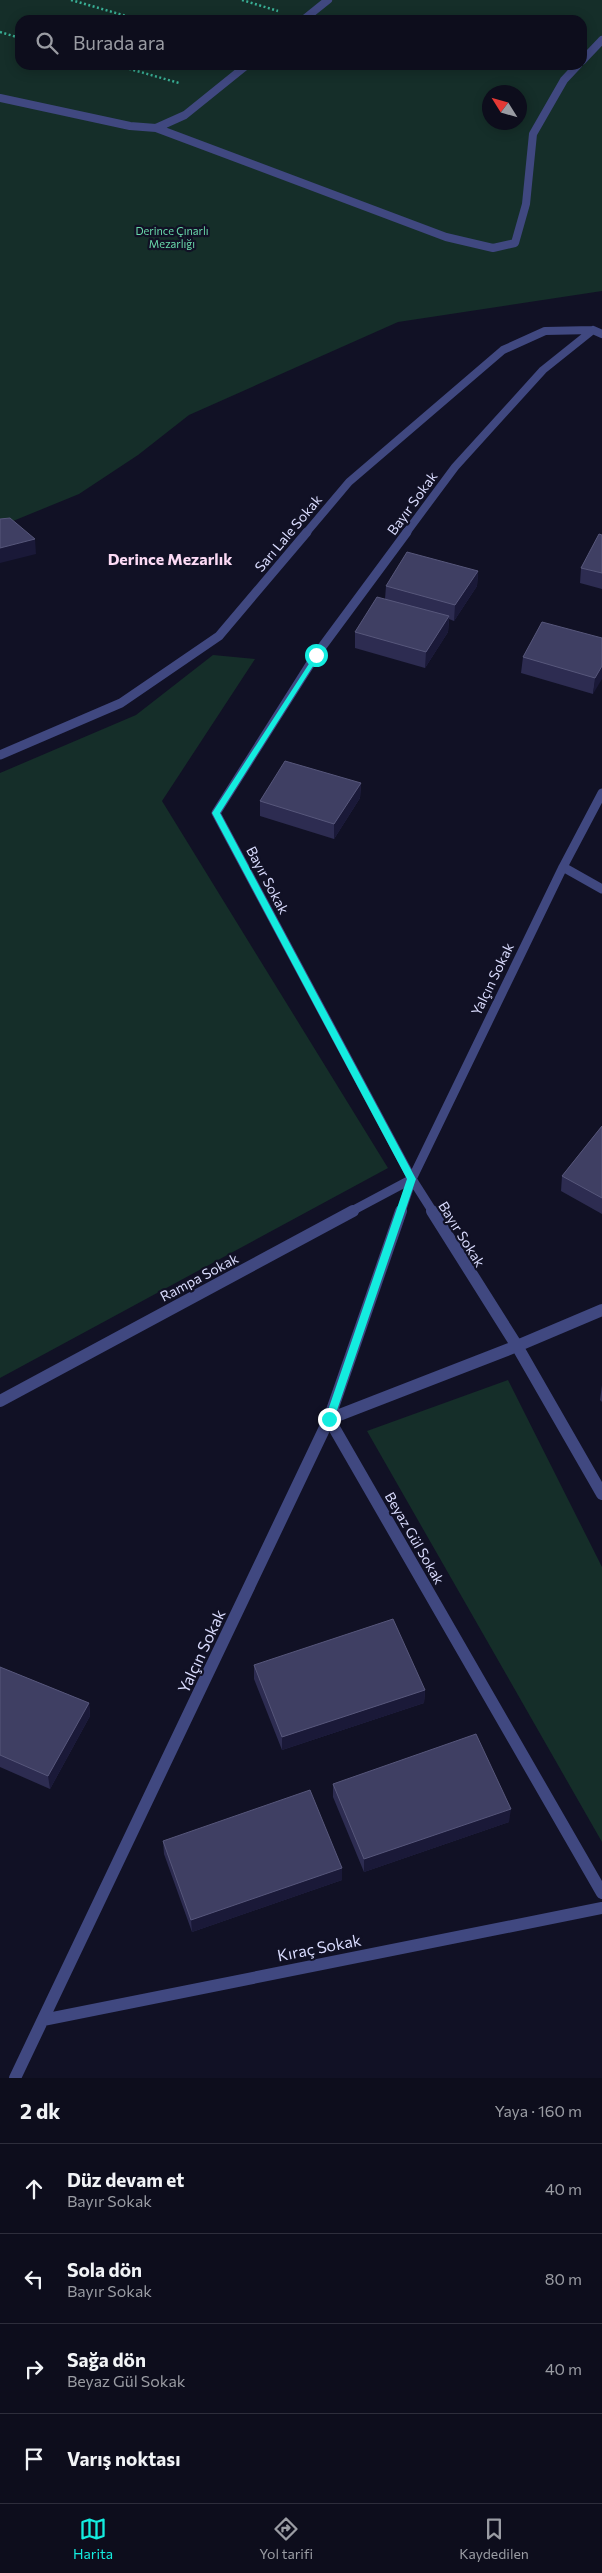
<!DOCTYPE html>
<html lang="tr">
<meta charset="utf-8">
<style>
body{margin:0;font-family:Commissioner,sans-serif;background:#161625;color:#f1f3f6}
.compass{position:absolute;left:482px;top:85px;width:45px;height:45px;border-radius:50%;background:#0d0d1c;box-shadow:0 2px 12px #0003;rotate:307deg}
.stop{position:absolute;width:15px;height:15px;margin:-11px;border:4px solid #14ecdf;border-radius:50%;background:#fff}
.stop.end{background:#14ecdf;border-color:#fff;box-shadow:0 1px 5px #0008}
.list{margin:0;padding:0;list-style:none}
h2{display:flex;justify-content:space-between;align-items:center;height:65px;margin:0;padding:0 20px;font-size:21px}
h2 small{font-size:16px;font-weight:400;color:#9a9ca3}
.list li{display:grid;grid-template-columns:32px 1fr auto;gap:15px;align-items:center;box-sizing:border-box;height:90px;padding:0 20px;border-top:1px solid #2d2d3b}
.list b{display:block;font-size:19px;white-space:nowrap}
.list p{margin:0;font-size:16px;white-space:nowrap;color:#9a9ca3}
.list em{font-size:16px;font-style:normal;color:#9a9ca3}
.icon{flex:none;width:28px;height:28px;fill:none;stroke:currentColor;stroke-width:2;stroke-linecap:round;stroke-linejoin:round}
.map{position:relative;flex:none;width:602px;height:2078px;overflow:hidden}
.search{position:absolute;background:#0d0d1c;box-shadow:0 2px 12px #0003;left:15px;right:15px;top:15px;height:55px;display:flex;align-items:center;gap:12px;box-sizing:border-box;padding:0 18px;border-radius:15px;color:#9a9ca3;font-size:19px}
.sheet{height:425px;background:#0d0d1c}
nav{display:flex;justify-content:space-around;align-items:center;box-sizing:border-box;height:70px;border-top:1px solid #2d2d3b;background:#0d0d1c;font-size:14px;color:#9a9ca3}
nav a{display:grid;justify-items:center;gap:2px}
nav .on{color:#14ecdf}
.map>svg:first-child{display:block}
.green{fill:#152e29;fill-rule:evenodd}
.lines{fill:none;stroke-linecap:round;stroke-linejoin:round}
.path{stroke:#39af95;stroke-width:2.5;stroke-dasharray:2 2.5;stroke-linecap:butt}
.lane{stroke:#404880;stroke-width:8}
.street-far2{stroke:#404880;stroke-width:8}
.street-far1{stroke:#404880;stroke-width:9}
.street{stroke:#404880;stroke-width:12}
.wall{fill:#2d2c51}
.shaded-wall{fill:#1a1938}
.building{fill:#3f3f63;stroke:#57577b}
.route{fill:#14ecdf}
.labels{text-anchor:middle;dominant-baseline:central;stroke-width:4.5;stroke-linejoin:round;paint-order:stroke}
.far-park-label{font-size:11px;fill:#69d7aa;stroke:#111125}
.street-label{font-size:14px;fill:#d8dafc;stroke:#111125}
.quarter-label{font-size:16px;font-weight:bold;fill:#fcdaf5;stroke:#111125}
.near-street-label{font-size:16px;fill:#d8dafc;stroke:#111125}
</style>
<div class="map">
<svg width="602" height="2078" viewBox="0 0 602 2078">
<rect width="100%" height="100%" fill="#111125"/>
<path class="green" d="M0 0H602V291L398 322 189 415 138 455 79 494 13 521 0 524ZM20 20H582V65H20ZM490 92H520V122H490Z
M213 655 255 659 162 801 388 1168 0 1378V773L136 715Z
M508 1380 602 1567V1842L367 1431Z"/>
<g class="lines">
<path class="path" d="M71 0 140 20
M242 0 278 11
M0 32 20 38
M116 65 179 83"/>
<path class="lane" d="M303 20 328 0
M582 61 602 40
M0 98 130 126 156 128 185 115 247 65
M156 128 446 237 493 248 515 243 526 204 533 134 564 80 578 65"/>
<path class="street-far2" d="M306 533 349 482 503 350 545 331 593 330 602 334
M406 533 455 467 543 370 593 330"/>
<path class="street-far1" d="M407 532 316 655 216 813 412 1179 433 1212
M0 755 121 703 219 636 307 532
M563 867 602 889
M350 1212 412 1179
M401 1212 412 1179 563 867 602 793"/>
<path class="street" d="M401 1211 329 1419 602 1893
M432 1211 517 1346 602 1494
M0 1401 353 1211
M43 2020 602 1908
M15 2078 329 1419 517 1346 602 1310"/>
</g>
<path class="wall" d="M602 535V589L580 583 581 568Z
M478 571 477 586 454 621 449 619 448 632 425 668 355 648V632L385 599 386 586Z
M602 638 593 694 521 673 523 657Z
M361 783 360 798 334 839 260 816V801Z
M602 1126V1214L561 1191 562 1176Z
M602 1385V1402L600 1400Z
M254 1665 425 1690 424 1703 282 1750 254 1679Z
M0 1667 89 1703 90 1716 50 1789 0 1767Z
M333 1784 509 1822 364 1872 333 1797Z
M163 1841 342 1880 192 1932 164 1854Z"/>
<path class="shaded-wall" d="M35 539 36 554 0 563V548Z
M478 571 477 586 454 621 455 605Z
M449 616 448 632 425 668 426 652Z
M602 666V679L593 694 595 678Z
M361 783 360 798 334 839V824Z
M425 1690 424 1703 282 1750V1737Z
M89 1703 90 1716 50 1789 48 1776Z
M511 1809 509 1822 364 1872V1859Z
M342 1868V1880L192 1932 191 1920Z"/>
<path class="building" d="M10 518 35 539 0 548V519Z
M599 534 602 535V573L581 568Z
M407 552 478 571 455 605 386 586Z
M377 597 449 616 426 652 355 632Z
M542 622 602 638V666L595 678 523 657Z
M285 761 361 783 334 824 260 801Z
M602 1126V1198L562 1176Z
M393 1619 425 1690 282 1737 254 1665Z
M0 1667 89 1703 48 1776 0 1755Z
M476 1734 511 1809 364 1859 333 1784Z
M310 1790 342 1868 191 1920 163 1841Z"/>
<path class="route" d="M316 653 320 655 220 813 416 1179 334 1419 329 1423 325 1419 407 1179 212 813Z"/>
<g class="labels">
<g class="far-park-label">
<text x="172" y="230">Derince Çınarlı<tspan x="172" dy="13">Mezarlığı</tspan></text>
</g>
<g class="street-label">
<text transform="translate(412 503) rotate(-54)">Bayır Sokak</text>
<text transform="translate(288 533) rotate(-50)">Sarı Lale Sokak</text>
<text transform="translate(268 880) rotate(62)">Bayır Sokak</text>
<text transform="translate(492 979) rotate(-64)">Yalçın Sokak</text>
<text transform="translate(462 1234) rotate(58)">Bayır Sokak</text>
<text transform="translate(199 1277) rotate(-28)">Rampa Sokak</text>
<text transform="translate(415 1538) rotate(60)">Beyaz Gül Sokak</text>
</g>
<g class="quarter-label">
<text x="170" y="558">Derince Mezarlık</text>
</g>
<g class="near-street-label">
<text transform="translate(201 1651) rotate(-65)">Yalçın Sokak</text>
<text transform="translate(319 1947) rotate(-11)">Kıraç Sokak</text>
</g>
</g>
</svg>
<svg class="compass" viewBox="-18 -18 36 36"><path d="M0-13l5 13h-10z" fill="#e53935"/><path d="M0 13l5-13h-10z" fill="#9a9ca3"/></svg>
<div class="stop" style="left:316px;top:655px"></div>
<div class="stop end" style="left:329px;top:1419px"></div>
<div class="search"><svg class="icon" aria-label="search" viewBox="0 0 24 24"><circle cx="10" cy="10" r="6"/><path d="M15 15l6 6"/></svg>Burada ara</div>
</div>
<section class="sheet">
<h2>2 dk<small>Yaya · 160 m</small></h2>
<ul class="list">
<li><svg class="icon" aria-label="ahead" viewBox="0 0 24 24"><path d="M12 20V5M6 11l6-6 6 6"/></svg><div><b>Düz devam et</b><p>Bayır Sokak</p></div><em>40 m</em></li>
<li><svg class="icon" aria-label="left" viewBox="0 0 24 24"><path d="M17 20v-9H6M10 6l-5 5 5 5"/></svg><div><b>Sola dön</b><p>Bayır Sokak</p></div><em>80 m</em></li>
<li><svg class="icon" aria-label="right" viewBox="0 0 24 24"><path d="M7 20v-9h11M14 6l5 5-5 5"/></svg><div><b>Sağa dön</b><p>Beyaz Gül Sokak</p></div><em>40 m</em></li>
<li><svg class="icon" aria-label="arrive" viewBox="0 0 24 24"><path d="M6 21V4h12l-3 4 3 4H6"/></svg><div><b>Varış noktası</b></div></li>
</ul>
</section>
<nav>
<a class="on"><svg class="icon" aria-label="map" viewBox="0 0 24 24"><path d="M3 6l6-2 6 2 6-2v14l-6 2-6-2-6 2zM9 4v14M15 6v14"/></svg>Harita</a>
<a><svg class="icon" aria-label="directions" viewBox="0 0 24 24"><path d="M12 3l9 9-9 9-9-9zM9 14v-3h6M13 9l2 2-2 2"/></svg>Yol tarifi</a>
<a><svg class="icon" aria-label="saved" viewBox="0 0 24 24"><path d="M7 4h10v16l-5-4-5 4z"/></svg>Kaydedilen</a>
</nav>
